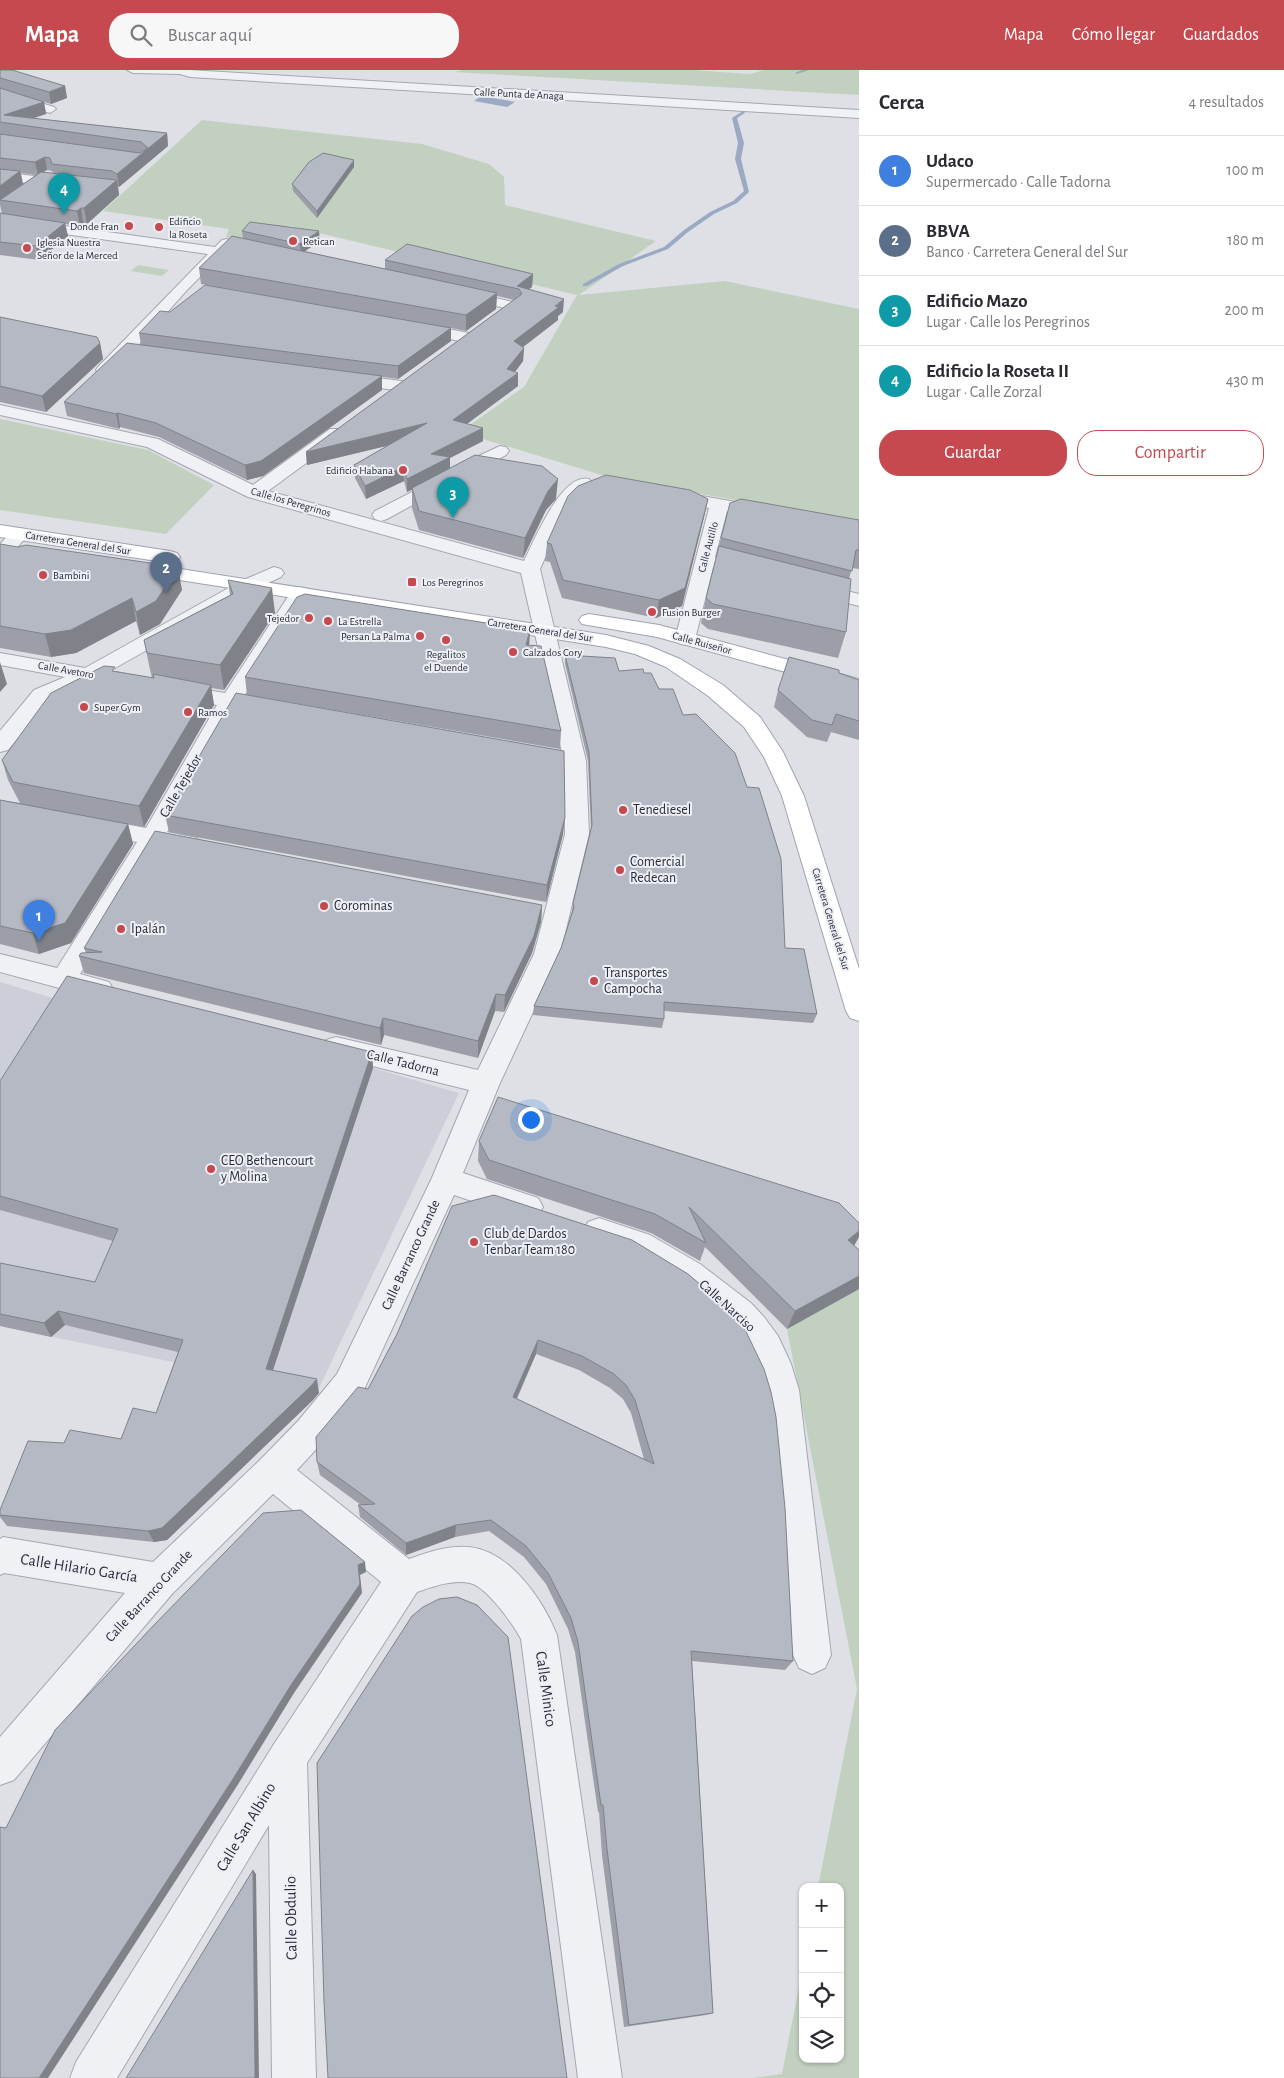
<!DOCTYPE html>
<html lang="es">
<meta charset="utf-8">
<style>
body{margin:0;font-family:"Alegreya Sans",sans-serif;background:#f7f7f7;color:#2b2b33}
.controls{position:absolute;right:15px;bottom:15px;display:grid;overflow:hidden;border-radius:10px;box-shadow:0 1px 4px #0004}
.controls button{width:45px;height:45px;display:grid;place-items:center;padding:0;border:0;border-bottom:1px solid #e1e1e2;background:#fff;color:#2b2b33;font:25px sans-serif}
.you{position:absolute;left:530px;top:1049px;width:18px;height:18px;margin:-12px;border:4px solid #fff;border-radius:50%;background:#1a73e8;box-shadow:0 0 0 8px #1a73e833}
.badge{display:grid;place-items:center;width:32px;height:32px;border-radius:50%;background:#c5494f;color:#fff;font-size:16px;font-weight:700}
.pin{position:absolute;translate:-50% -41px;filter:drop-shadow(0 1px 2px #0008)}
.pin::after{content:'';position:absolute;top:26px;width:18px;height:15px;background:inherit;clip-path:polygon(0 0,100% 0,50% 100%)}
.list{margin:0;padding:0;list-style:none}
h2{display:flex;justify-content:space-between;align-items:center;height:65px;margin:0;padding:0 20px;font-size:21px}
h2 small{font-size:16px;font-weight:400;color:#7c7c81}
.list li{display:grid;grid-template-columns:32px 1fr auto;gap:15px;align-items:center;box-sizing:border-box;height:70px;padding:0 20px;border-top:1px solid #e1e1e2}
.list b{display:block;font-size:19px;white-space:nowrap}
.list p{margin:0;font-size:16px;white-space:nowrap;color:#7c7c81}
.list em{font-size:16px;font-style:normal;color:#7c7c81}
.actions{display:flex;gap:10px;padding:15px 20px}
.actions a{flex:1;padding:11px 0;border:1px solid #c5494f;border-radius:20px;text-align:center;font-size:18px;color:#c5494f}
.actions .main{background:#c5494f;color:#fff}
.icon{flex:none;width:28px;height:28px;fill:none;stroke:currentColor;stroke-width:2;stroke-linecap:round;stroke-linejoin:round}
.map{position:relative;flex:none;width:859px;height:2008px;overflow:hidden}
header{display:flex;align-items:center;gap:30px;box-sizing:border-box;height:70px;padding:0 25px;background:#c5494f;color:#fff}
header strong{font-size:24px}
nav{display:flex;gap:28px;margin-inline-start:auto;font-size:18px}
.search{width:350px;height:45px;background:#f7f7f7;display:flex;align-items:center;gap:12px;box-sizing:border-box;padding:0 18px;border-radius:20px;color:#7c7c81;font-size:19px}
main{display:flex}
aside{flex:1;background:#fff}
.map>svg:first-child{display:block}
.built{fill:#cccfd8}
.green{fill:#c2d0bf}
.water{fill:#9aaac4}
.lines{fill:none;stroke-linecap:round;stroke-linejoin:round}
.stream{fill:#9aaac4;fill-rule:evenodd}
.minor-casing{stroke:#a4a7b0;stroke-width:2}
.primary-casing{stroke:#9ea3b1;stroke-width:2}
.minor{fill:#f0f1f5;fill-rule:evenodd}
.primary{fill:#fff;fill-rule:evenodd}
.wall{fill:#9c9fa8;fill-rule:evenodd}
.shaded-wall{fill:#7f8288}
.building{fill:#b5b9c3;stroke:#7f8288;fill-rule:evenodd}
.poi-dot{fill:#c5494f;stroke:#edeff4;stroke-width:2}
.labels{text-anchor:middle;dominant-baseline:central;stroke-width:4;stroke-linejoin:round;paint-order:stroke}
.far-street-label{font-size:11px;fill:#282d3c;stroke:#edeff4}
.far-poi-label{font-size:11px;fill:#282d3c;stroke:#edeff4;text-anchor:start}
.street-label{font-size:14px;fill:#282d3c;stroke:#edeff4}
.poi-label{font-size:14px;fill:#282d3c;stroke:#edeff4;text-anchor:start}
.near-street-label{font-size:16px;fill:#282d3c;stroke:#edeff4}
</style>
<header>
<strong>Mapa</strong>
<div class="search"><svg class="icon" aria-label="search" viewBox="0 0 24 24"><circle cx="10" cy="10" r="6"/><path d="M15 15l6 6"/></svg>Buscar aquí</div>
<nav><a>Mapa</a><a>Cómo llegar</a><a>Guardados</a></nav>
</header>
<main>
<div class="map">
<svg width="859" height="2008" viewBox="0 0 859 2008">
<rect width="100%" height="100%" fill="#dee0e6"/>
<path class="built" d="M0 912 66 932 373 998 459 1023 317 1322 0 1256Z"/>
<path class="green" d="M462 0H692L750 4 764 0H859V25L454 2Z
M202 50 422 74 489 94 504 107 505 135 656 171 579 225 725 211 859 239V451L618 410 460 362 524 317 577 225 290 156 262 174 226 167 229 159 103 141Z
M138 195 169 200 162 206 131 201Z
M0 349 148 380 214 415 166 464 0 440Z
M859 1219V2008H753L782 2004 803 1896V1989H840V1817H818L857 1619 787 1259Z"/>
<path class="water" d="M481 26 515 32 507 37 474 31Z"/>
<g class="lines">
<path class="stream" d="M802 0H809L797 4 795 3Z
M743 41 745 43 737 48 744 73 741 89 749 122 737 133 714 144 688 162 668 179 623 196 587 216H583V214L619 194 664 177 684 160 710 142 733 131 744 121 735 89 738 73 732 48Z"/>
<defs>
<path id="minor" d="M127 0H189L859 40V48L190 7 180 4 133 3Z
M0 20 54 37 56 39 50 43 0 27Z
M0 102 68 110 74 114 68 118 0 110Z
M0 147 215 177 222 170 227 169 234 173 187 220 131 283 110 303H98L96 300 98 297 208 184 0 155Z
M460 220 518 233 520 236 518 239 513 240 455 227 453 224 455 221Z
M416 253 469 263 474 265 477 268 474 271 469 273 411 261 408 258 411 255Z
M345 304 401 311 407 313 409 316 407 319 401 321 339 312 337 309 339 306Z
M0 335 158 369 253 415 330 359H342L345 363 342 367 268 421 524 491C534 471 562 402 589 409L592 413 565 443 540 499 586 691 589 764 560 884 500 1013 463 1103 538 1128 543 1137 538 1146 528 1150 454 1125 361 1326 322 1373 297 1400 409 1489C428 1482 449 1475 469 1477 510 1481 543 1530 557 1565L622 2008H578L521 1569C513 1554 487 1517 470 1513 453 1509 432 1517 417 1522L307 1693 316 2008H272L269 1755 117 2008H70L76 1992 274 1674 381 1512 273 1424 172 1524 14 1710 0 1715V1667L125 1523 4 1503 0 1505V1469L3 1467 153 1492 260 1390 298 1351 337 1304 431 1110 469 1020 336 987 326 984 322 977 326 970 336 967 478 1000 534 884 565 764 564 691 521 503 248 427 147 377 0 345Z
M500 376 506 377 509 381 506 385 482 398 476 399 470 398 467 394 470 390Z
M445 405 451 406 454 410 451 414 387 449 381 451 375 449 372 445 375 441Z
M672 421 765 437 771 438 774 442 771 446 765 447 727 441 715 487 758 498 761 502 758 506 751 508 713 498 695 569 692 573 685 575 678 573 675 569 709 438 666 430 663 426 666 422Z
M20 458 27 460 29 464 7 489 0 491V474L13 460Z
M274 497 281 499 284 503 281 507 255 519 108 602 131 607 135 611 131 615 124 617 90 611 50 630 8 680 0 682V661L34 620 65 607 0 595V583L85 598 241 511Z
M812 512 859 524V536L805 522 802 518 805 514Z
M300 517 307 519 310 523 244 626 275 632 278 637 275 642 267 644 237 638 167 762 197 768 201 774 197 780 189 782 158 776 80 904 109 912 113 919 109 926 100 929 0 902V884L57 898 137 772 85 762 81 756 85 750 93 748 146 758 217 635 168 626 165 621 168 616 176 615 225 623 293 519Z
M599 1148 650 1165 700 1194 751 1233 764 1247 778 1266 791 1294 799 1320 831 1585 825 1598 812 1604 799 1598 793 1585 767 1320C763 1307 760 1292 752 1280 726 1242 668 1200 625 1182 613 1177 600 1174 588 1170L584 1161 588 1152Z"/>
<path id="primary" d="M0 455 170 481 177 483 180 487 177 491 170 493 0 467Z
M142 493 606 565 649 576 680 589 723 615 760 647 783 682 804 726 859 899V951L850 948 846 941 782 726 764 687 744 657 707 625 666 597 635 584 606 577 135 503 132 499 135 495Z
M589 544 659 555 859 609V622L657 567 582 554 579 550 582 546Z"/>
</defs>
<use href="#minor" class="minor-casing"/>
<use href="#primary" class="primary-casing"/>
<use href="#minor" class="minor"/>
<use href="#primary" class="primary"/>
</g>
<path class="wall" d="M0 0 65 16 67 28 51 34 44 32 46 44 33 48 167 63 168 76 119 117 118 116 119 125 87 154 83 153 80 156 65 154 68 166 39 190 0 185V143L2 144 0 135ZM47 100 52 101 53 103 43 102ZM21 103 36 105 23 114Z
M354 90V97L317 148 293 121 292 114Z
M242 161 320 171 304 181 385 199V190L533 204 532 217 529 219 563 242 558 246V250L523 277 524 278 523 291 515 302 518 303V316L467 354 483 371 450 388V398L556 429 546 440 523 488 419 460 412 438V420L407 422 404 411 366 429 355 408 354 395 387 376 307 395 306 382 514 230 497 226 496 239 466 261 451 258V271L398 309 382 307V320L263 406 247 410 159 367 120 357 119 359 67 346 64 332 141 275 139 263 170 242 364 243 201 214 199 198 243 168Z
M0 247 100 273 103 289 46 342 0 332Z
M708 429 704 447 682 536 656 548 562 528 550 492 545 491 547 473Z
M859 450V499L852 498 849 509 846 562 838 588 708 559 701 553 706 528 721 468Z
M0 474 182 520 160 554 140 565 136 551 76 583 51 587 0 578Z
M228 510 275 543 224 620 211 618 214 635 144 757 128 754 133 774 71 873 39 884 0 874V730L20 733 8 710 2 690 115 601 152 608 149 595 144 570 230 525Z
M530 560 529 575 561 661 560 679 247 625 245 607Z
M565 585 619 601 644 603 683 645 785 878 817 944 813 953 664 941V949L662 958 533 945 534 936 561 878 572 842 573 833 591 760 588 691 565 594Z
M839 603 859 610V670L831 662 827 672 807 667 774 637 778 620Z
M165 745 563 764 546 832 169 762Z
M542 835 541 852 532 883 504 942 495 941 478 988 384 965 381 975 84 903 79 886 86 883 84 878Z
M372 982 373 998 273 1300 319 1323 312 1331 167 1470 154 1472 7 1456 0 1447V1440L64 1373 121 1369 156 1343 178 1282 65 1255 51 1267 0 1256V1193L95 1212 113 1171 0 1140V1011Z
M479 1071 854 1176 859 1180V1219L787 1259 705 1177 700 1191 651 1163 487 1109 478 1091Z
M632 1170 793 1591 785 1600 692 1591 713 1943 706 1945 624 1957 602 1785 599 1742H598L575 1582 568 1559 546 1514 524 1487 489 1461 455 1467 406 1485 360 1447 358 1435H361L320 1405 317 1392 368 1319ZM536 1284 579 1300 610 1318 623 1329 631 1343 644 1389 517 1329Z"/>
<path class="shaded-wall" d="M65 16 67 28 51 34 49 22Z
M44 32 46 44 16 54 4 45Z
M167 63 168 76 119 117 117 104Z
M45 87 47 100 38 105 35 92Z
M354 90V97L317 148V141Z
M20 101 23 114 0 130V116Z
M117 110 119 125 87 154 84 138Z
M81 138 83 153 80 156 77 141Z
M65 153 68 166 39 190 36 176Z
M319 161 320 171 301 184 300 174Z
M533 204 532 217 522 224 517 216Z
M497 223 496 239 466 261V245Z
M564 229 563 242 558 246V250L514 284V271Z
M451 258V271L398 309V296Z
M100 273 103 289 46 342 42 326Z
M524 278 523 291 509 310 518 303V316L453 364V350L507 299Z
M382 306V320L263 406 247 410 245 395Z
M118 343 120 357 119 359 116 344Z
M427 353V366L307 395 306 382Z
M483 358V371L450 388V400L407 422V409L431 384Z
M403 397 404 411 366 429 365 416Z
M558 409 556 429 546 440 523 488 525 468 548 421Z
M708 429 704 447 682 536 656 548 659 530Z
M178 497 182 520 160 554 140 565 136 542Z
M272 518 275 543 224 620 220 595Z
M132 528 136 551 76 583 51 587 45 564Z
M530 560 529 577 526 575Z
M0 592 7 614 0 622Z
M211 615 214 635 144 757 139 736Z
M565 747 563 764 546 832 547 815Z
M128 754 133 774 71 873 39 884 33 863Z
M542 835 541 852 532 883 504 942 505 925Z
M496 924 495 941 478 988V971Z
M383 948 384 965 381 975 380 958Z
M372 982 373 998 269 1312 266 1299Z
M859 1161V1167L854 1176 848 1170Z
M859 1206V1219L787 1259 795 1241Z
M58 1241 65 1255 51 1267 44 1253Z
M538 1270 536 1284 511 1340 513 1327Z
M317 1309 319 1323 312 1331 167 1470 154 1472 148 1461Z
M456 1455 455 1467 406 1485V1473Z
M365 1492 366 1502 360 1505 362 1523 294 1623 237 1716 48 2008H39L358 1495Z
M253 1800 256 1804 259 2008H255Z"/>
<path class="building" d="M0 0H12L65 16 49 22 0 8Z
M0 18 44 32 4 45 167 63 117 104 112 101 52 94 50 88 45 87 35 92 0 88V64L140 83 148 78 141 72 0 52Z
M323 83 354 90 317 141 292 114 309 92Z
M0 99 20 101 0 116Z
M41 102 117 110 84 138H81L77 141 0 130Z
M0 143 65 153 36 176 0 172Z
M250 152 319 161 300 174 242 161Z
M232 166 497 223 466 245 199 198Z
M407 174 533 204 517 216 564 229 555 236 559 237 514 271 524 278 507 299 518 303 453 350 483 358 431 384 450 387 407 409 403 397 365 416 354 395 427 353 306 382 522 224 519 219 385 190Z
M205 215 451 258 398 296 139 263 160 241 170 242Z
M0 247 97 267 100 273 42 326 0 316Z
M127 273 382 306 261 391 245 395 156 353 118 343 116 344 64 332Z
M475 385 542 396 558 409 548 421 525 468 419 441 412 418Z
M606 405 690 420 708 429 685 518 659 530 563 510 551 474 547 473 568 426 578 416Z
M741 429 859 450V480H856L852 501 721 468 730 433Z
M0 474 18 477 26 475 178 497 156 531 136 542 132 528 71 560 45 564 0 556Z
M719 476 851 509 846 562 713 534 706 528Z
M228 510 272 518 220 595 147 583 144 570 233 524Z
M305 524 530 560 526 575 541 576 561 661 245 607 297 527Z
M565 585 615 588 619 601 643 599 644 603H651L659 619H673L683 645 696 644 735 683 747 717 759 718 781 789 785 878 804 879 817 944 664 932V949L534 936 561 878 574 837 573 833 592 755 589 682Z
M789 587 839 600V603L859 610V651L836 644 832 655 812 650 778 620Z
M104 596 115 597 112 601 154 608 153 604 211 615 139 736 13 712 2 690 51 623Z
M236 623 564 681 565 747 547 815 165 745Z
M0 730 128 754 65 853 33 863 0 856Z
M155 761 542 835 534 866 505 925 496 924 478 971 383 948 380 958 79 886 81 883 102 882 84 878Z
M67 906 372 982 266 1299 317 1309 310 1317 162 1458 148 1461 0 1445V1440L28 1371 64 1373 70 1360 121 1369 133 1338 156 1343 183 1270 58 1241 44 1253 0 1244V1193L95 1212 118 1159 0 1126V1011Z
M498 1027 839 1133 859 1153V1161L848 1170 859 1180V1206L795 1241 689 1137 706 1173 655 1144 489 1090 479 1071Z
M494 1125 632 1170 688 1204 739 1247 764 1299 771 1322 776 1347 785 1438 793 1591 691 1581 713 1943 629 1955 607 1779 603 1735H601L578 1572 571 1548 548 1503 526 1476 491 1450 456 1455 406 1473 358 1435 375 1434 317 1392 316 1367 358 1317 368 1319 397 1264 452 1136ZM538 1270 582 1286 614 1304 626 1315 635 1330 654 1394 513 1327Z
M301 1440 365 1492 358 1495 360 1514 291 1615 233 1709 39 2008H0V1757L6 1758 55 1660 154 1555 263 1443Z
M457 1527 477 1535 508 1567 567 2008H328L324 1932 317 1693 412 1546 423 1537 439 1529Z
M253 1800 255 2008H126Z"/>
<g class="poi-dot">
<circle cx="129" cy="156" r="5"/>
<circle cx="159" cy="157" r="5"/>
<circle cx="293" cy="171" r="5"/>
<circle cx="27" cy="178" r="5"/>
<circle cx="403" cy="400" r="5"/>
<circle cx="43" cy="505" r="5"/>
<rect x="407" y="507" width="10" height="10" rx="2.5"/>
<circle cx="652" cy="542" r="5"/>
<circle cx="309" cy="548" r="5"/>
<circle cx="328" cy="551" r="5"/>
<circle cx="420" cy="566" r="5"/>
<circle cx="446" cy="570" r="5"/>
<circle cx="513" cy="582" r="5"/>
<circle cx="84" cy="637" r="5"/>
<circle cx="188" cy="642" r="5"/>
<circle cx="623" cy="740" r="5"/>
<circle cx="620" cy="800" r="5"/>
<circle cx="324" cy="836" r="5"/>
<circle cx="121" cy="859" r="5"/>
<circle cx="594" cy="911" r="5"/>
<circle cx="211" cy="1099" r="5"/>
<circle cx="474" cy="1172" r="5"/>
</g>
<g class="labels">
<g class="far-street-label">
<text transform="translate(519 24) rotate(3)">Calle Punta de Anaga</text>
<text transform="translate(291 432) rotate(16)">Calle los Peregrinos</text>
<text transform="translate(78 473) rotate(9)">Carretera General del Sur</text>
<text transform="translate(708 477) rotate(-75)">Calle Autillo</text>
<text transform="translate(540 560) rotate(9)">Carretera General del Sur</text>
<text transform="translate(702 573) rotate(15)">Calle Ruiseñor</text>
<text transform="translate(66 600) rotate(10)">Calle Avetoro</text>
<text transform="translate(831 849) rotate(73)">Carretera General del Sur</text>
</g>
<g class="far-poi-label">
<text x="169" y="151">Edificio<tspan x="169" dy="13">la Roseta</tspan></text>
<text x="119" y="156" text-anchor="end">Donde Fran</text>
<text x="303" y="171">Retican</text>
<text x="37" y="172">Iglesia Nuestra<tspan x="37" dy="13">Señor de la Merced</tspan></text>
<text x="393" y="400" text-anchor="end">Edificio Habana</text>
<text x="53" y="505">Bambini</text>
<text x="422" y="512">Los Peregrinos</text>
<text x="662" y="542">Fusion Burger</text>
<text x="299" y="548" text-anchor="end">Tejedor</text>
<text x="338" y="551">La Estrella</text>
<text x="410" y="566" text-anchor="end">Persan La Palma</text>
<text x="523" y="582">Calzados Cory</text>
<text x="446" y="584" text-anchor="middle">Regalitos<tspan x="446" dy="13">el Duende</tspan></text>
<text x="94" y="637">Super Gym</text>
<text x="198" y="642">Ramos</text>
</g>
<g class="street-label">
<text transform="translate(181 716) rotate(-60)">Calle Tejedor</text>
<text transform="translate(403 993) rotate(14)">Calle Tadorna</text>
<text transform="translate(411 1185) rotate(-65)">Calle Barranco Grande</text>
<text transform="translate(727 1236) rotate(42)">Calle Narciso</text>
<text transform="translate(149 1526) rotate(-47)">Calle Barranco Grande</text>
</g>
<g class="poi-label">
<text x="633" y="740">Tenediesel</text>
<text x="630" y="792">Comercial<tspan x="630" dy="16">Redecan</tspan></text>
<text x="334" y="836">Corominas</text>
<text x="131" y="859">Ipalán</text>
<text x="604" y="903">Transportes<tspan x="604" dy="16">Campocha</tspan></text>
<text x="221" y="1091">CEO Bethencourt<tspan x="221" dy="16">y Molina</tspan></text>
<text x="484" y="1164">Club de Dardos<tspan x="484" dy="16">Tenbar Team 180</tspan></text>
</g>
<g class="near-street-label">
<text transform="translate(79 1498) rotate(9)">Calle Hilario García</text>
<text transform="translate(546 1619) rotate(82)">Calle Minico</text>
<text transform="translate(246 1757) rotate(-59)">Calle San Albino</text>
<text transform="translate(291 1848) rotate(-91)">Calle Obdulio</text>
</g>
</g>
</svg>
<div class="controls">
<button>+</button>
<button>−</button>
<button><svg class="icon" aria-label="locate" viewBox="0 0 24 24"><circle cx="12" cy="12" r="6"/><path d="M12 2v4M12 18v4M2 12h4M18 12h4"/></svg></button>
<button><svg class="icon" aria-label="layers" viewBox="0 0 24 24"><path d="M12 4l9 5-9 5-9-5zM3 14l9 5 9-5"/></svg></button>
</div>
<div class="you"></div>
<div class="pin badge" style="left:39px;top:871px;background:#3f7fe0">1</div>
<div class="pin badge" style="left:166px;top:523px;background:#5c6f8a">2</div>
<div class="pin badge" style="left:453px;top:448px;background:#0f9aa8">3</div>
<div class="pin badge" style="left:64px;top:144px;background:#0f9aa8">4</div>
</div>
<aside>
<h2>Cerca<small>4 resultados</small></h2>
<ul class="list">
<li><span class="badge" style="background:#3f7fe0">1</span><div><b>Udaco</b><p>Supermercado · Calle Tadorna</p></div><em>100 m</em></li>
<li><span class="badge" style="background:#5c6f8a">2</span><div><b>BBVA</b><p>Banco · Carretera General del Sur</p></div><em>180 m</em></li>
<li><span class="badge" style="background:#0f9aa8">3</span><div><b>Edificio Mazo</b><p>Lugar · Calle los Peregrinos</p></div><em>200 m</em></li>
<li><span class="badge" style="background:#0f9aa8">4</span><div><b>Edificio la Roseta II</b><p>Lugar · Calle Zorzal</p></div><em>430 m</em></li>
</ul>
<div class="actions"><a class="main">Guardar</a><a>Compartir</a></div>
</aside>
</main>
